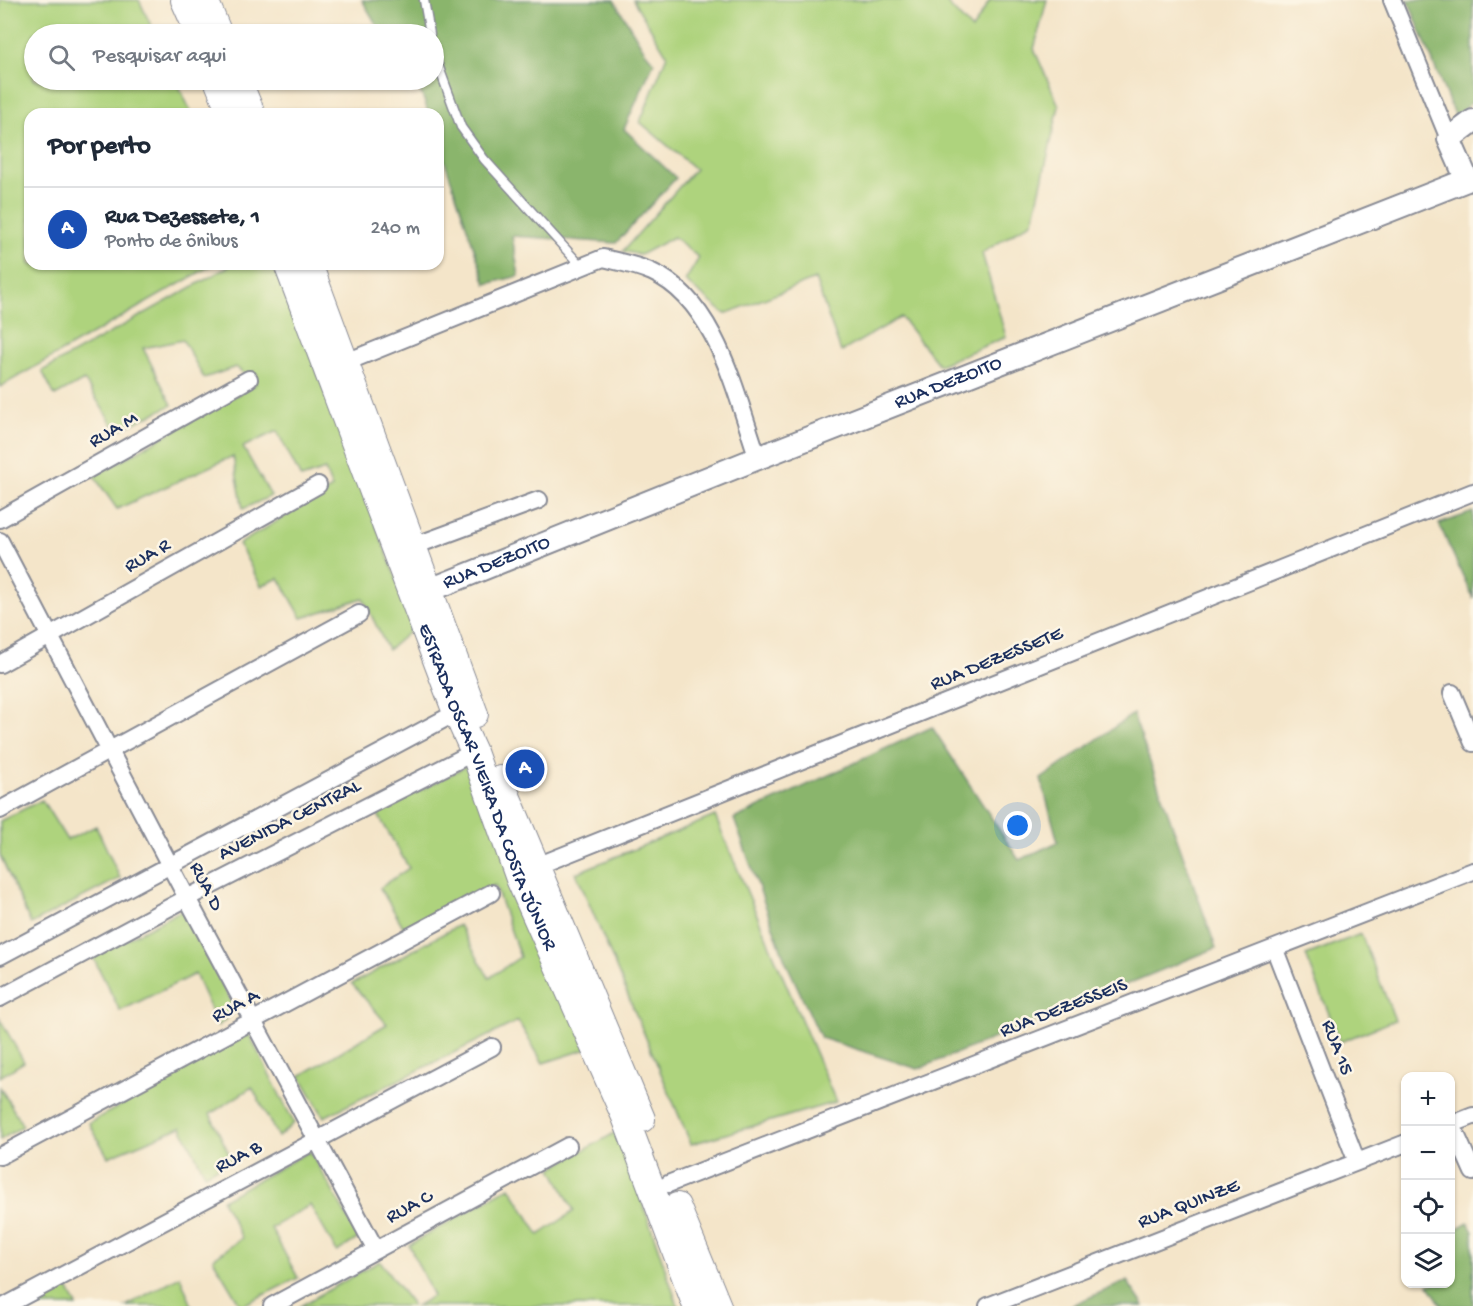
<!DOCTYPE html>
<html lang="pt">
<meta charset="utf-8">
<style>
body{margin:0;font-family:"Gochi Hand",sans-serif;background:#f2f2f3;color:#1f2937}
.controls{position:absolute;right:18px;bottom:18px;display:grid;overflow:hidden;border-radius:12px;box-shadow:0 2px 4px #0004}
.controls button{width:54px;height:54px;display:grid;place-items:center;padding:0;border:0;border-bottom:2px solid #e0e1e3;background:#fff;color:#1f2937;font:30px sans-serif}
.you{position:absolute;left:1018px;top:826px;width:21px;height:21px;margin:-15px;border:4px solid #fff;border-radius:50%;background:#1a73e8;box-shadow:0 0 0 9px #1a73e833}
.badge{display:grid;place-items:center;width:39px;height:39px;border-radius:50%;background:#db2777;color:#fff;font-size:20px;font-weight:700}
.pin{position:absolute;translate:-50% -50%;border:3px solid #fff;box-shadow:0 2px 6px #0006}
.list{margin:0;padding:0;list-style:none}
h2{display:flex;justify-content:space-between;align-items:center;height:78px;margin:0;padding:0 24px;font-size:26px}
h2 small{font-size:20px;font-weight:400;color:#747a83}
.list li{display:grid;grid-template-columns:39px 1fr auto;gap:18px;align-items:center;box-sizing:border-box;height:84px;padding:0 24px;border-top:2px solid #e0e1e3}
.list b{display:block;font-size:22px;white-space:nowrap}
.list p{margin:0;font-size:20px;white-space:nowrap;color:#747a83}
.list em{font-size:20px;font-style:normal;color:#747a83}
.icon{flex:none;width:33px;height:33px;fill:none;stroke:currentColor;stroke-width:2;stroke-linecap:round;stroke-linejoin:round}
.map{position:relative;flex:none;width:1473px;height:1306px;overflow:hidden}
.search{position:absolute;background:#fff;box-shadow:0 2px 4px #0004;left:24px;top:24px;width:420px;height:66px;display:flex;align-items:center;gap:15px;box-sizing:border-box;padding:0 21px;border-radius:33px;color:#747a83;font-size:22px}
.panel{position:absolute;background:#fff;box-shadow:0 2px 4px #0004;left:24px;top:108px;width:420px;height:162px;border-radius:18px}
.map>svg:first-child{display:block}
.green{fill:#aed37d;stroke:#64816e;stroke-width:1.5}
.forest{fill:#8ab56c;stroke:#527265;stroke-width:1.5}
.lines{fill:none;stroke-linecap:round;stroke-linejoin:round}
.service-casing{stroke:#888a94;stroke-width:11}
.minor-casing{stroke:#888a94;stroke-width:20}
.secondary-casing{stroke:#888a94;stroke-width:26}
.primary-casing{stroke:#888a94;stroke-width:28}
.service{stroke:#fff;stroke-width:8}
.minor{stroke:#fff;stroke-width:16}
.secondary{stroke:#fff;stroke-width:22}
.primary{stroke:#fff;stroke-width:26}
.labels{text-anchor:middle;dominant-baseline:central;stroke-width:5;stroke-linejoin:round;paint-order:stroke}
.street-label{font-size:20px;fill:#1b2f5e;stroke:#fcf5e5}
</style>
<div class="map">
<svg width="1473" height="1306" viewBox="0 0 1473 1306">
<rect width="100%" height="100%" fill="#fcf5e5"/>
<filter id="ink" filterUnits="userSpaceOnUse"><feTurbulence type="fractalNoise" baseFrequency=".0167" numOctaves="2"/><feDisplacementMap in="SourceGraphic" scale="12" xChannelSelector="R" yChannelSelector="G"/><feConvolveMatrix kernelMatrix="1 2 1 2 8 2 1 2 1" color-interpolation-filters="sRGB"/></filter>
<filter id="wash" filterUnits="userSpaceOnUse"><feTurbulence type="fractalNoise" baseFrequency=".008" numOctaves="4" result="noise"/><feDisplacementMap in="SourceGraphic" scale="24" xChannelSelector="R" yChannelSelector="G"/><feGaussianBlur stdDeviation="1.35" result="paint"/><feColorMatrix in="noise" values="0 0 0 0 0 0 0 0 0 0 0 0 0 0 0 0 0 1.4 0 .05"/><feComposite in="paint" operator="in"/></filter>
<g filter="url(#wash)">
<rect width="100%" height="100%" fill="#f4e5c9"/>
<path class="green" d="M0 0H139L155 34H34V80H176L192 114H30V264H214L0 387Z
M633 0H944L972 30 990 0H1047L1034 49 1059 106 1033 221 982 253 1006 337 939 365 901 317 841 352 815 279 725 314 685 281 699 258 674 237 640 255 623 251 695 169 640 122 667 55Z
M233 264H276L415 627 388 650 363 598 302 618 279 578 261 586 239 544 332 488 325 470 301 478 277 431 243 447 271 496 243 509 233 456 117 509 94 476 256 384 236 367 204 378 183 340 143 348 172 405 117 431 84 380 55 396 42 371Z
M470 764 587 1049 543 1063 518 1021 324 1117 300 1076 387 1024 352 984 459 925 489 978 520 957 495 885 404 928 380 888 409 868 377 813Z
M42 800 67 840 96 826 120 878 31 924 0 855V821Z
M715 816 836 1102 691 1144 576 873Z
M182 910 236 1010 218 1026 195 974 120 1011 93 957Z
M1361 934 1395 1020 1340 1042 1306 955Z
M0 1019 24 1062 0 1077Z
M249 1034 294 1123 278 1137 252 1087 210 1114 232 1160 205 1174 181 1127 108 1157 89 1123Z
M0 1087 23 1126 0 1140Z
M618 1131 678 1306H416L433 1296 409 1245 510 1187 539 1235 574 1211 552 1168Z
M310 1151 359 1238 337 1252 310 1205 271 1228 298 1278 241 1306 213 1259 242 1238 222 1200Z
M380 1261 413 1306H300Z
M180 1276 192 1306H126Z
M66 1284 77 1306H22Z"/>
<path class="forest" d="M362 0H614L644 50 654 62 624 129 676 178 616 243 512 236 519 276 486 284 438 141V114H429L422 95 412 80H434V34H382Z
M1408 0H1473V101L1455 117Z
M1473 512V598L1439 524Z
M1133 714 1216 948 918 1069 821 1038 785 960 734 819 932 727 1019 860 1058 842 1041 779Z
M1468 1222 1473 1232V1306H1442L1428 1284H1450L1451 1232Z
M1127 1281 1144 1306H1070Z"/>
</g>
<g filter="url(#ink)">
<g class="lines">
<defs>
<path id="service" d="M424 0 430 34
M434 54 461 127 484 159 581 266"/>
<path id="minor" d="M1392 0 1449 139
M344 363 603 258C619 262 636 265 652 272 717 301 736 396 758 458
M0 519 249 379
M0 541 187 898 376 1250
M414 546 539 500
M0 664 318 485
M1452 693 1473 743
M0 810 359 614
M537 866 1473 492
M1275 950 1357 1162
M0 956 448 717 455 710
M0 998 187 898 474 752
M1450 1125 1473 1116
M1452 1125 1473 1172
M0 1156 491 893
M668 1184 1473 871
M5 1306 492 1047
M272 1306 568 1146
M988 1306 1406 1143"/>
<g id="secondary">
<path id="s1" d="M430 590 758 458 1467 180 1449 139 1473 121"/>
</g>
<g id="primary">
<path d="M184 0 199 34"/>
<path d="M205 0 219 34"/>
<path d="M217 80 231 114"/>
<path d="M238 80 252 114"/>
<path id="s2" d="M287 264 455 710 474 752 519 879 625 1117 696 1306"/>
<path d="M309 264 475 714"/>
<path d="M500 779 642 1119"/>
<path d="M677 1206 718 1306"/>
</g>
</defs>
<use href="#service" class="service-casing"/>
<use href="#minor" class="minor-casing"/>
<use href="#secondary" class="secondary-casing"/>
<use href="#primary" class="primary-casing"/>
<use href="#service" class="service"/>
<use href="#minor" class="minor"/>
<use href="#secondary" class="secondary"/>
<use href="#primary" class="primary"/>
</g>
</g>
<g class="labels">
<g class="street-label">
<text stroke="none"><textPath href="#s1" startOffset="558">RUA DEZOITO</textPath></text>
<text transform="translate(114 431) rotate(-30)">RUA M</text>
<text transform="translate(148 557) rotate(-30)">RUA R</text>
<text stroke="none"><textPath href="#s1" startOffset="72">RUA DEZOITO</textPath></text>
<text transform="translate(997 660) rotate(-22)">RUA DEZESSETE</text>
<text stroke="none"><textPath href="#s2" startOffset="560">ESTRADA OSCAR VIEIRA DA COSTA JÚNIOR</textPath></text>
<text transform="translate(290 821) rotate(-27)">AVENIDA CENTRAL</text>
<text transform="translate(205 887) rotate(63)">RUA D</text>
<text transform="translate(236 1007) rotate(-28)">RUA A</text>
<text transform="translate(1064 1009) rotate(-21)">RUA DEZESSEIS</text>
<text transform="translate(1336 1048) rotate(69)">RUA 15</text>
<text transform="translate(239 1158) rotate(-28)">RUA B</text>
<text transform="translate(1189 1205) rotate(-21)">RUA QUINZE</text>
<text transform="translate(410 1208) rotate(-28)">RUA C</text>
</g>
</g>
</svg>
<div class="controls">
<button>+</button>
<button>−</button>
<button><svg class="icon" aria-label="locate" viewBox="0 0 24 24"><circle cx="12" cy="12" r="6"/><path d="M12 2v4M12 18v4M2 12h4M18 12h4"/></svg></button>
<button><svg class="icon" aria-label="layers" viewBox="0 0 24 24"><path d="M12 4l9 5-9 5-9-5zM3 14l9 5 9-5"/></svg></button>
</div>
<div class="you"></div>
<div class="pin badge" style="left:525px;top:769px;background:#1a4fb4">A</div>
<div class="search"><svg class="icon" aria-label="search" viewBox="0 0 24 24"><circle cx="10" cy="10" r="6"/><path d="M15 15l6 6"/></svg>Pesquisar aqui</div>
<section class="panel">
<h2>Por perto<small></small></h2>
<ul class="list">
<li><span class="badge" style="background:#1a4fb4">A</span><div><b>Rua Dezessete, 1</b><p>Ponto de ônibus</p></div><em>240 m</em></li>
</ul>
</section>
</div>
